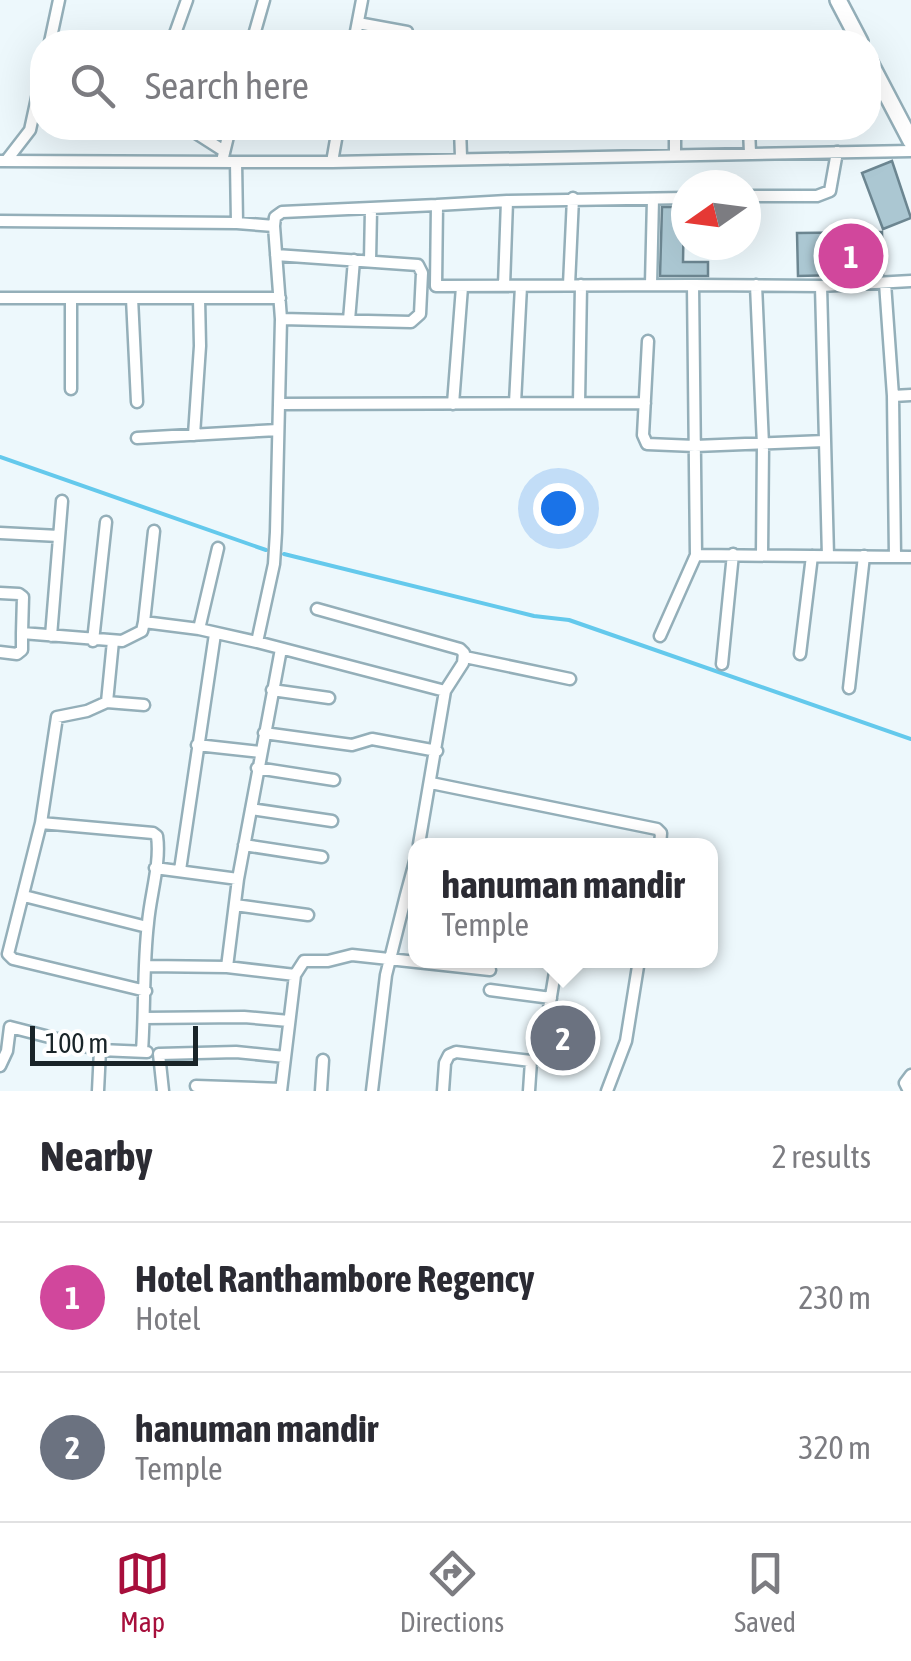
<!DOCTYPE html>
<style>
body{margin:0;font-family:"Asap Condensed",sans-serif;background:#f2f2f3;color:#2b2b33}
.compass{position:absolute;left:671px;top:170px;width:90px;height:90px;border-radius:50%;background:#fff;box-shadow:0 10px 40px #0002;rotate:256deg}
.scale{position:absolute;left:30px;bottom:25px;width:168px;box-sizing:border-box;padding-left:10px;border:5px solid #192428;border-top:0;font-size:28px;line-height:35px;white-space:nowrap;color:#192428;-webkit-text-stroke:8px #fff;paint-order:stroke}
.you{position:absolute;left:558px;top:508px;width:35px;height:35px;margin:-25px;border:8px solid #fff;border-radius:50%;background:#1a73e8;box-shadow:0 0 0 15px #1a73e833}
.badge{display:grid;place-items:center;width:65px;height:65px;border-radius:50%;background:#a70f3c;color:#fff;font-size:32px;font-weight:700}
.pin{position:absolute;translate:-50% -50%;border:5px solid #fff;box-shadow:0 2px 10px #0006}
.popup{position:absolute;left:408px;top:838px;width:310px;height:130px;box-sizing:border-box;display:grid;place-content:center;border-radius:20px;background:#fff;filter:drop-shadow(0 2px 8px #0005);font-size:32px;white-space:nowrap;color:#7c7c81}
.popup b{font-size:38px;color:#2b2b33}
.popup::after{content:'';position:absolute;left:50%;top:100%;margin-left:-20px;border:20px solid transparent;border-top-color:#fff}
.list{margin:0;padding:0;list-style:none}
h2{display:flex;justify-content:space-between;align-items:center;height:130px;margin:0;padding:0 40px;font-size:42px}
h2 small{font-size:32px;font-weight:400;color:#7c7c81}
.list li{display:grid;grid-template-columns:65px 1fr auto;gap:30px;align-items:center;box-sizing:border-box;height:150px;padding:0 40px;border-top:2px solid #e1e1e2}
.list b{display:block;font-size:38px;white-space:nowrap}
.list p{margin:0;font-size:32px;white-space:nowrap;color:#7c7c81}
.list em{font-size:32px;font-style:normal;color:#7c7c81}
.icon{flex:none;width:55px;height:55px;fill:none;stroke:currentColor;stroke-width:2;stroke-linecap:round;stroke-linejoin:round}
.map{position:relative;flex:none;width:911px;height:1091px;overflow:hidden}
.search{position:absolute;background:#fff;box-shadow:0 10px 40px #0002;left:30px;right:30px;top:30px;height:110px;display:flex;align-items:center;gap:25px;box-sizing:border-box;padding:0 35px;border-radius:40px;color:#7c7c81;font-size:38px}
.sheet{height:430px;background:#fff}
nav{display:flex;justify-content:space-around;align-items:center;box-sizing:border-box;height:140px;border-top:2px solid #e1e1e2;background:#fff;font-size:28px;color:#7c7c81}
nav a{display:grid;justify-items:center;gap:5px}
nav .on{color:#a70f3c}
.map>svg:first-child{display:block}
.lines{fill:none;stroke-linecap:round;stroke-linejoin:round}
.stream{stroke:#64c9ec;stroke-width:4}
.building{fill:#abc7d2;stroke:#6c8691;stroke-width:2.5}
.minor-casing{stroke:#94afb9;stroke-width:15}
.primary-casing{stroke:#94afb9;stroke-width:20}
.minor{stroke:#fff;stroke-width:10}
.primary{stroke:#fff;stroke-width:15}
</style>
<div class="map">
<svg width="911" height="1091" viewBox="0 0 911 1091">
<rect width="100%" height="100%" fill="#edf8fc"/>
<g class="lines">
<path class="stream" d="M0 457 266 550
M284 554 534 616 569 620 911 739"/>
</g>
<path class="building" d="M892 161 911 218 883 229 862 173Z
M662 207H684L683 262H708V276H660Z
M882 232 883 274 798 276 797 233Z"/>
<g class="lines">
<defs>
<path id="minor" d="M358 23 407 32 409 42
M50 42 59 0
M172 42 187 0
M252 42 264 0
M354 42 362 0
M188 128 224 151
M338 128 332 162 911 151
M460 128 461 157
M675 128V154
M749 128 750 153
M223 157 230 128
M0 161 236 162
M6 161 30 130 42 75
M332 162H236L237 223 274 226 281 319 276 532 274 564 257 642 445 691 419 844 424 846
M746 196H817L830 191 837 152
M437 205 507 201
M0 221 237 223
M274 226 275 217 282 212 437 205 436 286 693 285
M276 255 418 265 422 273 420 314 411 322 281 319
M370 261 371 209
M911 281 821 286 693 285 696 555 911 557
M885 283 893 396
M651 284 653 199
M569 285 573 198
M756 285 763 445 762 555
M504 286 507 201 686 198
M821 286 828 556
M0 298H280
M71 298V389
M132 298 137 402
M349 320 354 260
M648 341 643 435 647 444 695 446 825 441
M515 403 521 286
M579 403 581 285
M279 404 645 403
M453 404 462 287
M194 435 200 346 199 298
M137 438 278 430
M0 533 59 536
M895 557 893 396 911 395
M0 593 19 594 23 597 22 633
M317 609 460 649 464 653 463 663 445 691
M144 622 154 531
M199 629 218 548
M51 636 62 501
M660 636 696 555
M93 641 106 522
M0 652 17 654 22 650V633L122 641 142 631 144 622 199 629 257 642
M800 654 812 556
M465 657 570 679
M722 664 733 554
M849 688 864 556
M272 690 329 698
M107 702 113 641
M264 733 352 745 372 739 437 751
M197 745 260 752
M257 768 334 780
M431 783 657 829 661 833 660 846
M251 809 332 821
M41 823 57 717 87 711 107 702 144 705
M244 845 322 857
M416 858 406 895 416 896
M155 868 238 879 281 649
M180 870 215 634
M24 896 147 927
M235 905 308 915
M147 966 227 967 238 879
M227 967 295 975
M490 990 551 998
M144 1018 244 1017 289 1021
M142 1051C145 1009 143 965 148 923 150 896 161 863 157 836L153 833 41 823 8 954 13 959 146 991
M0 1066 7 1051 10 1027 100 1050
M196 1086 281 1089
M98 1091 100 1050 147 1052
M163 1091 159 1054 236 1052 285 1057
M281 1091 295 975 304 961H328L352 955 490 970
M321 1091 323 1060
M372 1091 386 975 406 895
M443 1091 445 1063 449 1055 456 1052 531 1061 541 1057 557 960
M529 1091 531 1061
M607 1091 626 1041 639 960
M909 1091 905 1083 911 1075"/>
<path id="primary" d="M838 0 860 42
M868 59 911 141"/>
</defs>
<use href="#minor" class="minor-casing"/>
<use href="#primary" class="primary-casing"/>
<use href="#minor" class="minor"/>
<use href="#primary" class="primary"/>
</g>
</svg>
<svg class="compass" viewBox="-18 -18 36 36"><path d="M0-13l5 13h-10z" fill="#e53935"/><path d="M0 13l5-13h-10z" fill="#7c7c81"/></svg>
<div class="scale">100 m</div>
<div class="you"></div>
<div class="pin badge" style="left:851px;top:256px;background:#d1479c">1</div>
<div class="pin badge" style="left:563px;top:1038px;background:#6b7280">2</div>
<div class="popup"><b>hanuman mandir</b>Temple</div>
<div class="search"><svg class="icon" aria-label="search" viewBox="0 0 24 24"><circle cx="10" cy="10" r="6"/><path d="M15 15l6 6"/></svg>Search here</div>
</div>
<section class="sheet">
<h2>Nearby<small>2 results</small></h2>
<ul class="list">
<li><span class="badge" style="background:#d1479c">1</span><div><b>Hotel Ranthambore Regency</b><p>Hotel</p></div><em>230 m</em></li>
<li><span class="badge" style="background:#6b7280">2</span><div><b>hanuman mandir</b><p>Temple</p></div><em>320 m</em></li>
</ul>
</section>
<nav>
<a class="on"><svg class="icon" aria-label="map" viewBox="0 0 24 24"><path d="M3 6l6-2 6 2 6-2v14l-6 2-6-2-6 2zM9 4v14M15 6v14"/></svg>Map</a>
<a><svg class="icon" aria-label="directions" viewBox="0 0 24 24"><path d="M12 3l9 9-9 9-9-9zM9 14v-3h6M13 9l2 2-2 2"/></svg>Directions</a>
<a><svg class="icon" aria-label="saved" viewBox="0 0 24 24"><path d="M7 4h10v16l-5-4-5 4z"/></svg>Saved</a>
</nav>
